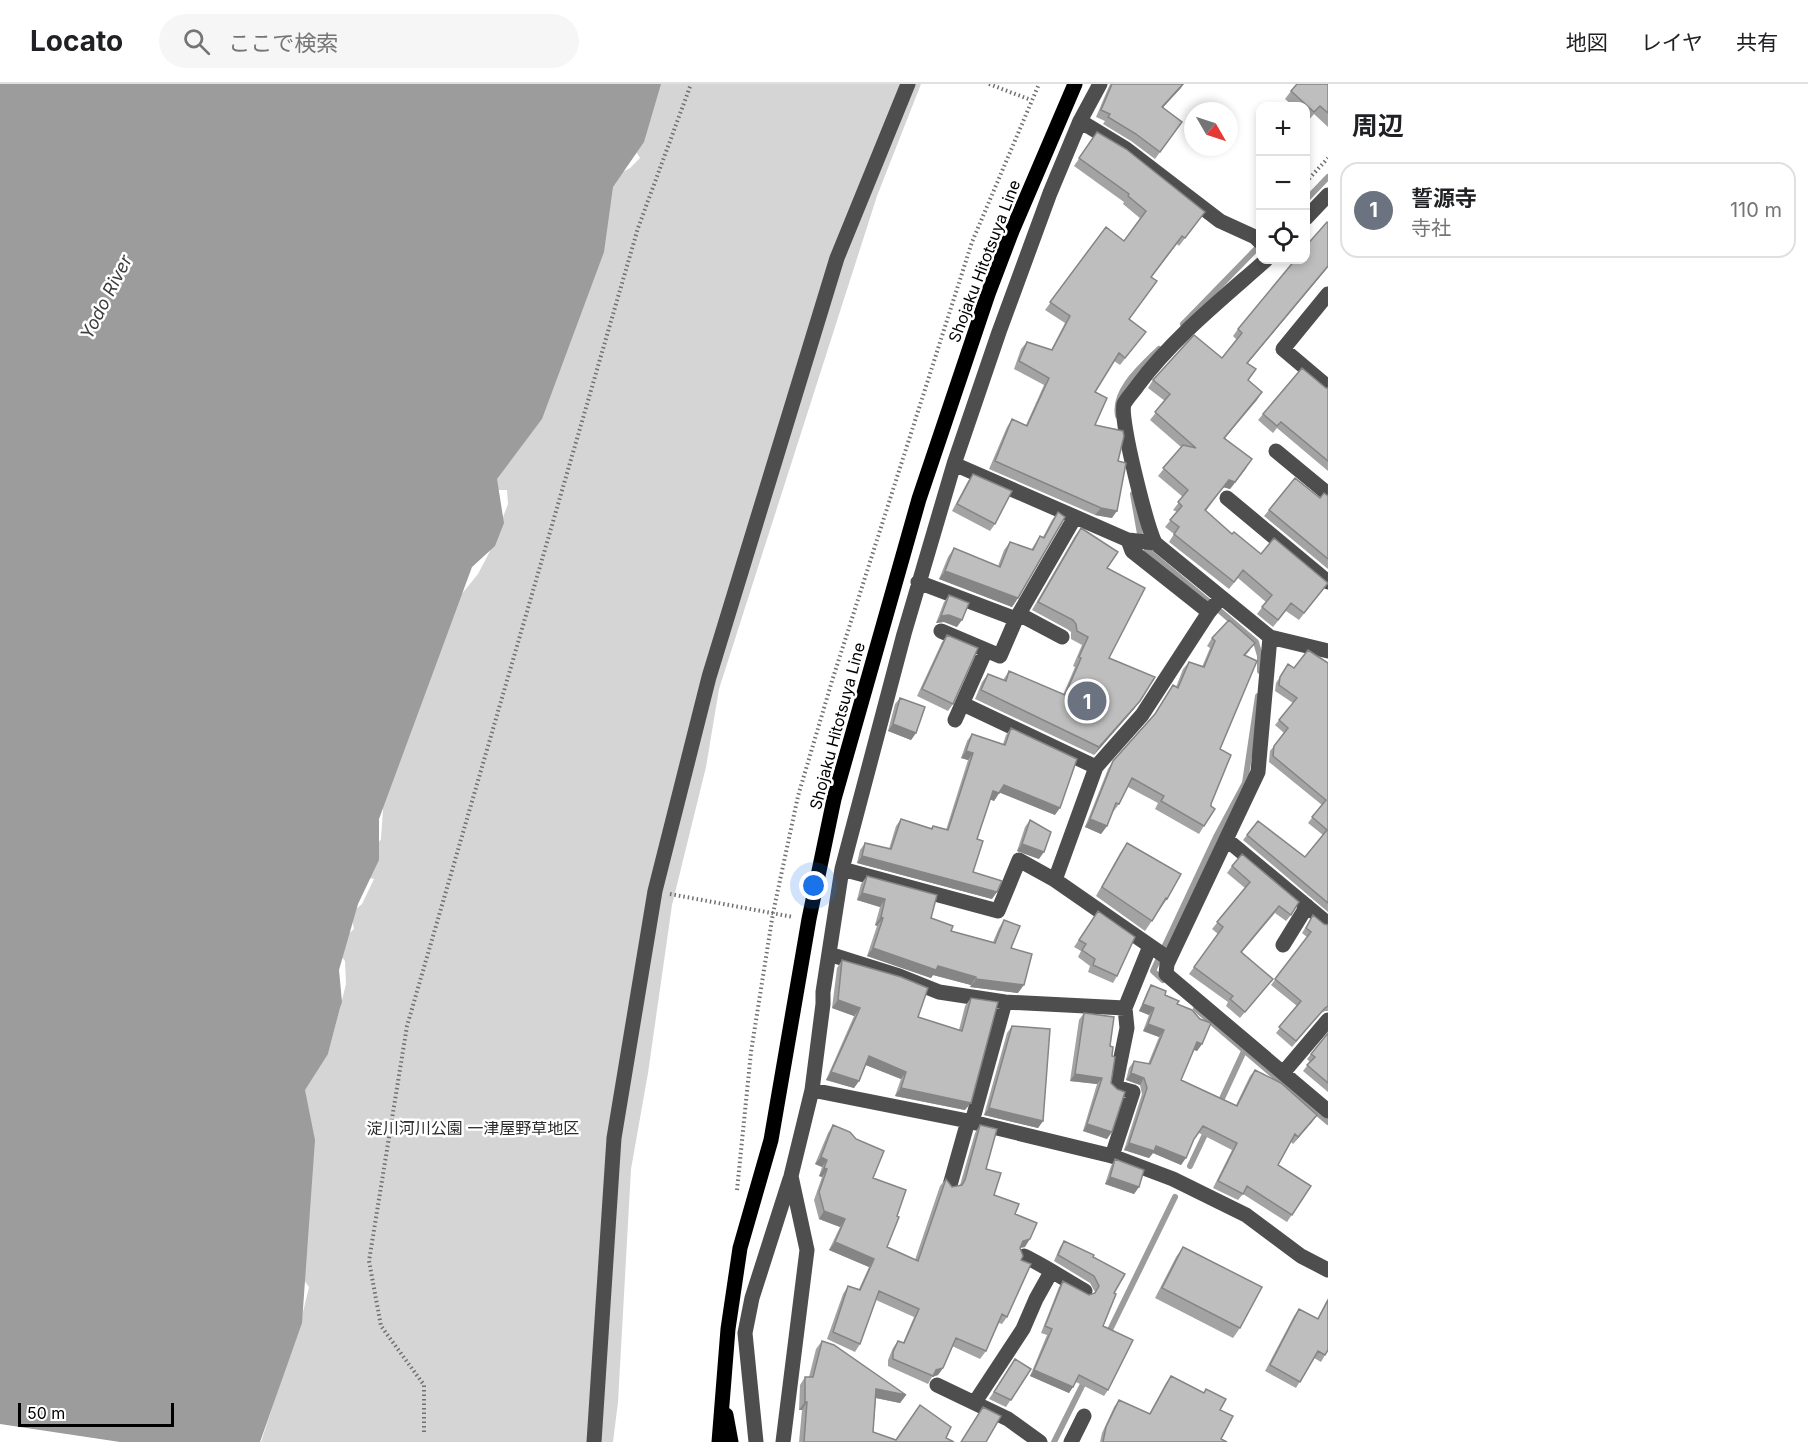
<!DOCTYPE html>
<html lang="ja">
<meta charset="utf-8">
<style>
body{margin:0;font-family:Inter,"Noto Sans JP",sans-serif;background:#f6f6f6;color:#202124}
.controls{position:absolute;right:18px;top:18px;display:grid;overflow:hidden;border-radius:12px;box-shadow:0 3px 9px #0003}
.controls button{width:54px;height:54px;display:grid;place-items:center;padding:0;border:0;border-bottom:2px solid #e0e0e0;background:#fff;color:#202124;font:30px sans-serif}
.compass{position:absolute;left:1184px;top:18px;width:54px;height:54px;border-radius:50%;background:#fff;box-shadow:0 3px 9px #0003;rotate:129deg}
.scale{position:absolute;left:18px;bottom:15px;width:156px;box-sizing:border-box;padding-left:6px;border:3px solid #000;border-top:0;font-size:16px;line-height:21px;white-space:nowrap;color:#000;-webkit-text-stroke:4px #fff;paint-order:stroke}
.you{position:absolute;left:814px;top:802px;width:21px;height:21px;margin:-15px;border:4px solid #fff;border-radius:50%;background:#1a73e8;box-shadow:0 0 0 9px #1a73e833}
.badge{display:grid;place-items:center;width:39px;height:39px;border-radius:50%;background:#000;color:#fff;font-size:20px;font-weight:700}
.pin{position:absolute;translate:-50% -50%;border:3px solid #fff;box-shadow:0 2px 6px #0006}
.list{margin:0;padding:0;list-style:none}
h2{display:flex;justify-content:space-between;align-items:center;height:78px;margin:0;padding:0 24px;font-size:26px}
h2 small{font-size:20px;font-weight:400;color:#757577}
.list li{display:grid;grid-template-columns:39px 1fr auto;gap:18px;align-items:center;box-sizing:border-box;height:96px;margin:0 12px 12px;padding:0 12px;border:2px solid #e0e0e0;border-radius:18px}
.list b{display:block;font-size:22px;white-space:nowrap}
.list p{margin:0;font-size:20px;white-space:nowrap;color:#757577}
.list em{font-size:20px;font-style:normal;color:#757577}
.icon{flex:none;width:33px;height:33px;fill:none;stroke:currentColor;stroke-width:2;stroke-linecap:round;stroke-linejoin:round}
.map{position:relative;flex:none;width:1328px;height:1358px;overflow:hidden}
header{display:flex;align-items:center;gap:36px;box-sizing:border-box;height:84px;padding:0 30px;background:#fff;border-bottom:2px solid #e0e0e0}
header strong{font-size:28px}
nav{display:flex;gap:33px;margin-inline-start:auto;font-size:21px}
.search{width:420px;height:54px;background:#f6f6f6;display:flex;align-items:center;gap:15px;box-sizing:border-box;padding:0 21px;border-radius:33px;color:#757577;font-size:22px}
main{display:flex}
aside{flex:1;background:#fff}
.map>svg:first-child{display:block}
.green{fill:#d5d5d5}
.water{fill:#9c9c9c}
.pier{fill:#fff}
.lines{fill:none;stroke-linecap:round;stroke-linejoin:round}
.stream{stroke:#9c9c9c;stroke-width:6}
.path{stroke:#707070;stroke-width:4;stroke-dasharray:1.5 3;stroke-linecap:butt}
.minor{stroke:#4e4e4e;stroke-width:15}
.major{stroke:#000;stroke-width:15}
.wall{fill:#a3a3a3}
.shaded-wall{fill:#858585}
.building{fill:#bebebe;stroke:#858585;stroke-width:1.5}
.labels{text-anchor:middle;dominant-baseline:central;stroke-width:5;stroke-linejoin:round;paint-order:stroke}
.street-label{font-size:16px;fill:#000;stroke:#fff}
.park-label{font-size:16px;fill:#2c2c2c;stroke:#fff}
.water-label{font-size:18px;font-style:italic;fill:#3d3d3d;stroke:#fff}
</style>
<header>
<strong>Locato</strong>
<div class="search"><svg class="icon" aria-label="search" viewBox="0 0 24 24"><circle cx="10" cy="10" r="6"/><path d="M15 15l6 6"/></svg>ここで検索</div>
<nav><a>地図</a><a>レイヤ</a><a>共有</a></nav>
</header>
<main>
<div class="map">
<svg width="1328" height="1358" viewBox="0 0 1328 1358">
<rect width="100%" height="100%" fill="#fff"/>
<path class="green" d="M648 0H921L877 112 719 605 706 683 672 821 648 989 631 1085 618 1318 613 1358H261L302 1232 309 1203 295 1184 301 1003 328 970 340 924 346 900 345 877 337 867 345 853 354 845 351 829 362 820 374 795 357 791 381 755 384 711 456 517 478 490 490 467 508 420 507 406H492L612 94 630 84 640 74 630 58Z"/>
<path class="water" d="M0 0H661L644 58 613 103 604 168 542 335 497 395 504 439 495 462 472 483 379 735V776L358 820 339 886 342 918 340 924 328 970 305 1006 315 1056 302 1239 260 1358H0Z"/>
<path class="pier" d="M0 1340 120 1358H0Z"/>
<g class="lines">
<path class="stream" d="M1306 116 1328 93
M1183 240 1260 161
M1118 332C1113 306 1142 282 1159 265
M1133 410 1140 450
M1147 466 1208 517
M1220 527 1256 558 1260 572V587
M1163 896 1153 887 1216 753 1245 699 1258 612
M1196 925 1328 1038
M1219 1021 1244 967
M1190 1082 1208 1044
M1108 1250 1175 1113
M1054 1358 1086 1294"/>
<path class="path" d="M989 0 1031 16
M1306 98 1328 74
M670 810 793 833
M737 1106 751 968 773 829 798 712 832 597 972 158 1039 0
M424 1348V1301L381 1242 369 1177 407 942 638 144 691 0"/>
<path class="minor" d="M1080 37 1126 65 1220 137 1255 153 1260 158
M1306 134 1328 111
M1328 210 1283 265 1328 303
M1276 367 1328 410
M954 380 1128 456 1155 459 1270 553 1328 567
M1227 414 1328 498
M1128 456 1132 467 1209 528
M1155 459C1147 442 1119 335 1124 320 1127 314 1134 307 1138 301 1173 254 1222 215 1266 176
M918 498 1016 535
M1019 530 1062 553
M941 547 1000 572 1016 535 1075 433
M1270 553 1258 688 1167 880 1166 890 1328 1027
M963 620 1096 683 1142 631 1209 528 1221 513
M955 636 986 566
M1226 755 1326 838
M842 785 998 827 1019 776 1055 796 1169 875
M1055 796 1096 683
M1283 861 1307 822
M829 870 899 892 939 908 1005 918 1125 924
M1283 989 1328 936
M812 1006 968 1037 1112 1072 1173 1095 1246 1131 1301 1172 1328 1186
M972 1038 1005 918
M1112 1072 1133 1008 1115 1003 1127 944 1125 924 1150 862
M950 1101 968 1037
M1024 1172C1045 1182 1064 1195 1085 1207
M937 1301 1008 1335 1040 1358
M975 1318 1023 1245 1036 1215 1051 1188
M594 1358 614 1054 655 807 709 593 837 174 908 0
M756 1358 745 1249 752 1214 790 1095
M783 1358 807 1166 791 1092 812 1006 823 920V908L842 785 904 550 954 380 999 248 1050 109 1080 37 1100 0
M1071 1358 1084 1332"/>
<path class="major" d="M726 1331 731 1358
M719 1358 728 1245 740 1164 771 1056 809 835 834 715 919 415 988 210 1012 147 1075 0"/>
</g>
<path class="wall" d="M1110 0H1184L1163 23 1182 38 1155 75 1131 57 1103 40 1105 37 1096 33Z
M1328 0V43L1314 30 1308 37 1305 34V22H1293L1285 15 1291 7Z
M1097 48 1205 128 1179 162 1177 160 1151 194 1129 235 1146 248 1120 281 1114 277 1095 308V341L1118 377 1112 434 1095 431 989 385 1007 343 1012 335 1026 341 1044 301 1014 285 1021 265 1027 258 1051 266 1065 239 1045 226 1106 143 1124 157 1141 135 1123 120 1124 118 1074 82Z
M1328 183 1248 279V296L1262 308 1225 354 1247 383 1230 405 1223 403 1206 427 1232 450 1261 470 1328 499 1299 536 1286 527 1273 543 1257 530 1266 518 1238 494 1229 505 1169 458 1174 450 1165 443 1177 428 1173 426 1183 413 1158 392 1181 363 1150 336 1165 317 1148 304 1153 296 1222 274 1237 256 1233 252 1238 245Z
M1326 304H1328V387L1277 344 1273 349 1258 336 1263 330Z
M973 390 995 440 990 447 952 427 968 397Z
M1328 412V485L1264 432 1269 426Z
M1058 428 1018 514 1012 523 939 495 948 473 954 464 998 482 1004 466 1010 458 1031 466 1040 452 1043 453 1052 436Z
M1081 444 1107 484 1109 574 1134 625 1094 671 975 615 982 598 988 590 1003 596 1009 587 1063 611 1075 583 1073 582 1082 561 1071 555V548L1067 545 1032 526 1075 452Z
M949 511 957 543 944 538 936 539 944 518Z
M947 551 953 620 948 627 917 612 942 558Z
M1212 554 1250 566 1245 572 1220 665 1211 720 1204 742 1199 750 1155 725 1158 719 1128 703 1119 720 1113 728 1107 742 1101 750 1085 743 1108 685 1113 677 1154 631 1176 603 1183 585 1189 578 1202 583 1210 564 1207 562Z
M1328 579V828L1243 756 1258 737 1305 773 1323 751 1308 739 1322 721 1269 678 1270 667 1284 649 1275 641 1293 619 1275 607 1276 599 1288 580 1294 584Z
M900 614 916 649 911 656 888 647 895 620Z
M1011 644 1055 731 1000 708 994 717 990 715 977 755 973 788 992 815 857 779 860 766 865 759 889 765 896 742 901 735 931 744 933 742 946 746 968 676 961 674 967 657 972 650 1003 660 1006 651Z
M1030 736 1039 775 1017 767 1025 743Z
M1127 759 1167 815 1160 825 1145 847 1096 812 1120 769Z
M1232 782 1291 831 1286 837 1275 829 1242 868 1273 895 1240 934 1226 922 1228 918 1189 890 1218 850 1212 845 1245 804 1227 789Z
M867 792 951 847 993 858 999 844 1004 836 1011 864 1018 909 970 903 971 901 933 891 931 894 867 872 877 842 875 841 880 823 857 816 861 800Z
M1098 827 1117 892 1113 899 1088 888 1090 882 1078 873 1081 867 1074 863Z
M1313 831 1324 840 1328 841V927H1325L1321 929 1292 963 1276 949 1297 922 1271 901 1307 853 1302 849Z
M842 876 918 933 959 946 965 922 971 914 965 1026 895 1012 901 995 866 981 859 997 854 1004 826 996 854 932 832 924 837 884Z
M1151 901 1177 920 1202 960 1197 967 1194 966 1181 996 1236 1021 1250 992 1255 986 1312 1038 1293 1060 1291 1058 1278 1081 1311 1102 1287 1138 1243 1110 1238 1116 1213 1104 1232 1066 1199 1049 1194 1055 1181 1081 1153 1069 1149 1074 1124 1066 1142 1010 1140 1001 1126 996 1129 984 1134 977 1148 980 1159 953 1143 947 1149 931 1139 927 1147 908Z
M1084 929 1110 962 1111 999 1107 1055 1083 1047 1097 1000 1070 997 1079 936Z
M1012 942 1043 1037 1038 1044 984 1031 1007 949Z
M1328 949V1008L1303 987 1310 978 1307 975Z
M833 1041 873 1094 897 1132 887 1163 915 1176 940 1102 946 1095 952 1103 960 1101 975 1049 980 1041 986 1085 994 1111 1015 1130 1025 1163 1020 1164 1021 1176 1007 1233 1002 1240 999 1239 986 1267 980 1275 952 1262 943 1284 938 1291 932 1293 928 1300 888 1282V1276L893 1264 898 1257 903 1259 914 1233 876 1216 860 1260 855 1268 827 1255 843 1210 848 1202 859 1205 869 1183 829 1166 840 1143 819 1135 814 1116 822 1093 819 1092 822 1083 815 1080 828 1049Z
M1115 1075 1139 1103 1134 1110 1105 1100 1111 1082Z
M1064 1157 1093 1173 1114 1209 1103 1242 1108 1306 1104 1312 1076 1298 1069 1309 1030 1292 1047 1251 1041 1249 1059 1203 1063 1197 1089 1211 1094 1209 1095 1208 1090 1199 1054 1177 1060 1163Z
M1183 1163 1240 1244 1233 1254 1155 1214 1176 1173Z
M1328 1214V1266L1321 1278 1314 1274 1296 1304 1265 1287 1294 1232 1299 1225 1317 1235Z
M822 1257 906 1311 900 1319 876 1314 873 1348 896 1356 946 1354 954 1358H799L802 1326H799L800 1301 805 1293H809L816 1265Z
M1015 1275 1031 1285 1006 1323 989 1315Z
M1171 1292 1204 1309 1206 1305 1220 1326 1221 1355 1227 1358H1100L1102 1349 1114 1323 1119 1316 1149 1330 1166 1299Z"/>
<path class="shaded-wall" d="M1183 0 1181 4 1157 30 1162 23Z
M1328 182V183L1242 286 1247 279Z
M1262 308 1257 316 1219 361 1224 354Z
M1247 383 1230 405 1223 403 1229 396Z
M1101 424 1117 427 1112 434 1095 431Z
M945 487 1018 514 1012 523 939 495Z
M949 531 962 536 957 543 944 538 936 539 941 532Z
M1140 617 1134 625 1094 671 1099 663Z
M893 640 916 649 911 656 888 647Z
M966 667 973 669 968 676 961 674Z
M1004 701 1060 724 1055 731 998 708Z
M993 707 999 709 994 717 987 714Z
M1090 735 1107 742 1101 750 1085 743Z
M1022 760 1044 768 1039 775 1017 767Z
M862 772 997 808 992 815 857 779Z
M862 809 885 815 880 823 857 816Z
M881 833 883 834 877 842 875 841Z
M873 864 976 893 971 901 933 891 931 894 867 872Z
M976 895 1024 901 1018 909 970 903Z
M838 916 860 924 854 932 832 924Z
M1143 920 1154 924 1149 931 1139 927Z
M1148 940 1164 946 1159 953 1143 947Z
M1197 958 1202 960 1197 967 1192 965Z
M869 972 906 988 901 995 863 980Z
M831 988 859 997 854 1004 826 996Z
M1131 989 1144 994 1140 1001 1126 996Z
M1075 990 1102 994 1097 1000 1070 997Z
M901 1004 971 1019 965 1026 895 1012Z
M989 1024 1043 1037 1038 1044 984 1031Z
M1317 1031 1312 1038 1293 1060 1298 1053Z
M1087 1040 1112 1048 1107 1055 1083 1047Z
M1129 1059 1156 1062 1186 1074 1181 1081 1153 1069 1149 1074 1124 1066Z
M821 1073 827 1076 822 1083 815 1080Z
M824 1084 827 1085 822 1093 819 1092Z
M1110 1093 1139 1103 1134 1110 1105 1100Z
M824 1127 845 1135 840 1143 819 1135Z
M1030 1155 1025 1163 1018 1164 1023 1157Z
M835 1158 874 1175 869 1183 829 1166Z
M943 1284 938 1291 932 1293 936 1286Z
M1034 1286 1073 1303 1069 1309 1030 1292Z
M876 1305 906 1311 900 1319 871 1313Z
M805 1318H807L802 1326H799Z"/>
<path class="building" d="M1112 0H1183L1162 23 1182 38 1160 68 1136 50 1108 33 1110 30 1101 26Z
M1297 0H1328V29L1320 22 1314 28 1291 7Z
M1097 48 1126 65 1205 128 1185 154 1182 152 1151 193 1157 197 1129 235 1146 248 1125 274 1119 269 1095 308 1107 314 1095 341 1123 347 1124 352 1118 377 1126 379 1117 427 1101 424 995 377 1012 335 1027 342 1049 294 1019 277 1027 258 1052 266 1070 232 1050 218 1106 143 1124 157 1146 127 1128 112 1129 110 1079 74Z
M1327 138 1328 139V182L1247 279 1256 285 1248 296 1262 308 1224 354 1252 375 1235 398 1229 396 1205 426 1232 450 1234 448 1261 470 1274 454 1328 499 1304 529 1291 519 1278 536 1262 523 1272 511 1243 486 1234 498 1174 450 1179 443 1170 436 1182 422 1178 418 1188 406 1163 384 1183 361 1196 364 1155 328 1170 310 1153 296 1194 251 1222 274 1242 249 1238 245 1295 176H1305V163Z
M1302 284 1326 304H1328V377L1281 338 1277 342 1263 330Z
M973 390 1012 407 995 440 957 420Z
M1295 394 1320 414 1324 409 1328 412V475L1269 426Z
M1058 428 1065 433 1018 514 945 487 954 464 1000 483 1010 458 1033 466 1040 452 1044 454Z
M1081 444 1118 468 1107 484 1145 504 1109 574 1155 593 1140 617 1099 663 981 606 988 590 1006 597 1009 587 1065 611 1081 574 1079 573 1088 553 1077 547 1076 540 1073 536 1038 518Z
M949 511 969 519 962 536 949 531 941 532Z
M1229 536 1255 559 1244 571 1257 577 1220 665 1231 671 1211 720V722L1215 725 1204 742 1161 717 1164 712 1132 694 1119 720 1116 719 1107 742 1090 735 1113 677 1155 630 1173 601 1178 604 1189 578 1204 583 1215 557 1212 554Z
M947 551 978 564 953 620 922 605Z
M1308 566 1328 579V819L1247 751 1258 737 1305 773 1327 746 1312 733 1326 716 1273 672 1274 662 1288 644 1279 636 1297 614 1279 601 1280 593 1288 580 1294 584Z
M900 614 925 623 916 649 893 640Z
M1011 644 1077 675 1060 724 1004 701 999 709 993 707 977 755 983 757 973 788 1002 797 997 808 862 772 865 759 891 765 901 735 932 745 933 742 948 746 973 669 966 667 972 650 1005 661Z
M1030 736 1051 748 1044 768 1022 760Z
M1127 759 1181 790 1167 815 1166 814 1152 837 1102 803Z
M1242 770 1299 818 1291 831 1279 822 1241 868 1273 895 1245 928 1230 915 1233 912 1194 883 1223 843 1217 838 1250 798 1232 782Z
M867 792 937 811 931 834 953 842 951 847 995 859 1004 836 1020 842 1011 864 1032 870 1024 901 976 895V893L938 882 936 886 873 864 883 834 881 833 885 815 862 809Z
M1098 827 1135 853 1117 892 1093 881 1095 875 1082 866 1086 860 1079 856Z
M1313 831 1324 840 1328 841V922L1325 924 1296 957 1279 943 1301 917 1275 895 1311 848 1306 844Z
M842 876 901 893 928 904 918 933 962 947 971 914 998 918 971 1019 901 1004 906 988 869 972 859 997 831 988 860 924 838 916Z
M1151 901 1166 907 1165 911 1179 917 1177 920 1192 926 1200 935 1211 939 1202 960 1197 958 1181 996 1237 1022 1255 986 1281 999 1317 1031 1298 1053 1295 1050 1278 1081 1311 1102 1292 1131 1247 1102 1243 1110 1218 1097 1237 1059 1203 1042 1194 1055 1186 1074 1156 1062 1154 1067 1129 1059 1147 1004 1144 994 1131 989 1134 977 1150 980 1164 946 1148 940 1154 924 1143 920Z
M1084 929 1114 933 1110 962 1113 963 1112 972 1115 973 1111 999 1117 1005 1125 1008 1112 1048 1087 1040 1102 994 1075 990Z
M1012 942 1050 945 1043 1037 989 1024Z
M1328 949V999L1307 981 1315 973 1311 970Z
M833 1041 850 1048 856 1055 884 1067 873 1094 906 1106 897 1132 899 1133 887 1163 918 1177 946 1095 952 1103 962 1101 965 1096 980 1041 997 1045 986 1085 1001 1089 994 1111 1019 1120 1015 1130 1037 1139 1030 1155 1023 1157 1020 1164 1023 1172 1021 1176 1031 1180 1007 1233 1002 1230 986 1267 956 1254 943 1284 936 1286 933 1292 893 1275V1268L898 1257 904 1259 919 1225 879 1207 860 1260 833 1248 848 1202 860 1206 874 1175 835 1158 845 1135 824 1127 819 1108 827 1085 824 1084 827 1076 821 1073Z
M1115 1075 1144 1086 1139 1103 1110 1093Z
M1064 1157 1094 1171 1093 1173 1125 1190 1114 1209 1116 1210 1103 1242 1133 1256 1108 1306 1079 1291 1073 1303 1034 1286 1052 1245 1045 1242 1063 1197 1089 1211 1095 1209 1099 1202 1094 1192 1058 1171Z
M1183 1163 1262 1203 1240 1244 1162 1204Z
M1328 1216V1266L1325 1271 1318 1267 1300 1298 1270 1281 1299 1225 1318 1235Z
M822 1257 834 1261 906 1311 876 1305 873 1348 896 1356 920 1321 951 1343 946 1354 954 1358H804L807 1318H805V1293H813Z
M1015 1275 1031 1285 1011 1316 994 1308Z
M1171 1292 1204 1309 1206 1305 1226 1315 1220 1326 1233 1332 1221 1355 1227 1358H1103L1106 1343 1119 1316 1150 1330Z
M983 1323 1001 1332 986 1358H961Z"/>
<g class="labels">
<g class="street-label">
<text transform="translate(984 177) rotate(-69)">Shojaku Hitotsuya Line</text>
<text transform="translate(837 642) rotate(-75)">Shojaku Hitotsuya Line</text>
</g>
<g class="park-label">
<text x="473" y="1044">淀川河川公園 一津屋野草地区</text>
</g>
<g class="water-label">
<text transform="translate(106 213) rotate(-63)">Yodo River</text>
</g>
</g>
</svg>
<div class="controls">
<button>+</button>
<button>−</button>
<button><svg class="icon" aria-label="locate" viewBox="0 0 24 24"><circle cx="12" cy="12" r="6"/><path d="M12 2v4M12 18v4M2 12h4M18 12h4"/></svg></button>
</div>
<svg class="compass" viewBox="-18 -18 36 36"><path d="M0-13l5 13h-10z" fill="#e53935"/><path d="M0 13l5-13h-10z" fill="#757577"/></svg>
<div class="scale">50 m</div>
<div class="you"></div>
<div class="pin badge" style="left:1087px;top:617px;background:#6b7280">1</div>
</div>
<aside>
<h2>周辺<small></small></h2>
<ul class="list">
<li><span class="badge" style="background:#6b7280">1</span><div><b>誓源寺</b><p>寺社</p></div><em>110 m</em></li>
</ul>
</aside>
</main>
